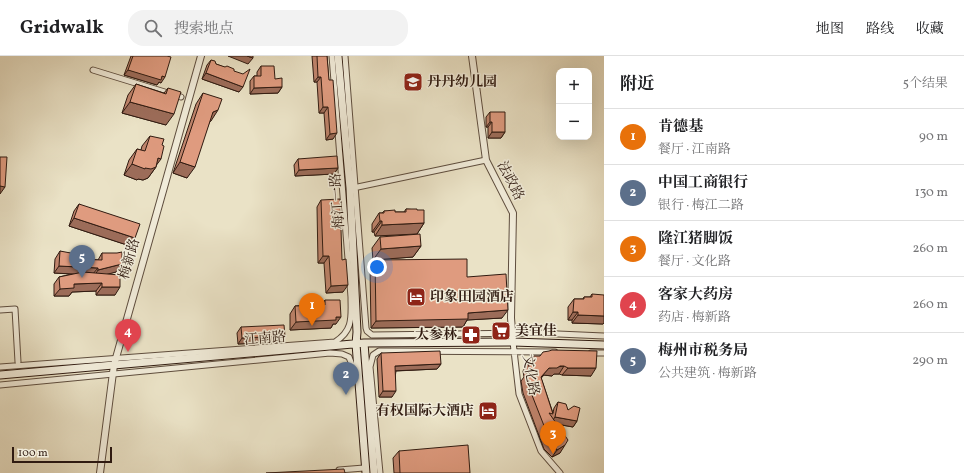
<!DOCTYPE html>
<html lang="zh">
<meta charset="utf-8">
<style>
body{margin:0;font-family:Vollkorn,"Noto Serif SC",serif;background:#f2f2f2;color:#202124}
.controls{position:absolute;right:12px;top:12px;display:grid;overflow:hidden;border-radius:8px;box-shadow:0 4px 16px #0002}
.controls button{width:36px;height:36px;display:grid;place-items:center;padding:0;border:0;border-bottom:1px solid #e0e0e0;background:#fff;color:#202124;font:20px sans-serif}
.scale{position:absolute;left:12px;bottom:10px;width:100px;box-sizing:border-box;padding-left:4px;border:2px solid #301b11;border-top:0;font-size:11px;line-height:14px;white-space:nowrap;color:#301b11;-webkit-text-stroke:3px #f1ecda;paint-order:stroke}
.you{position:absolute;left:377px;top:211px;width:14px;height:14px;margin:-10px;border:3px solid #fff;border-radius:50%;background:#1a73e8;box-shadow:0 0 0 6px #1a73e833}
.badge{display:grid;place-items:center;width:26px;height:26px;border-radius:50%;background:#b45309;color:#fff;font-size:13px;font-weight:700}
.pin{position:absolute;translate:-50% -33px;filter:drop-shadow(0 1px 2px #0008)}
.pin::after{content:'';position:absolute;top:21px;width:14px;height:12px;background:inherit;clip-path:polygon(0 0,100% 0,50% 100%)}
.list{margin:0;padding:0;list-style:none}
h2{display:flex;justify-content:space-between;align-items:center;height:52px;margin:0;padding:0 16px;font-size:17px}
h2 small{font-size:13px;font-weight:400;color:#757577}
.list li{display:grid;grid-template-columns:26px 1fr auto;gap:12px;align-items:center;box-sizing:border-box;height:56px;padding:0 16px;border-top:1px solid #e0e0e0}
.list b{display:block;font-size:15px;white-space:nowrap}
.list p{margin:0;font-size:13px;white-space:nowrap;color:#757577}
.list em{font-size:13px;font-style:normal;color:#757577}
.icon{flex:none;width:22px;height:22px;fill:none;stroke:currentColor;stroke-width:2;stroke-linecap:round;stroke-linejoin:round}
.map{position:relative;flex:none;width:604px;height:417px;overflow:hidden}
header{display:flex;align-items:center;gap:24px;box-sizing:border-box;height:56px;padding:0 20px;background:#fff;border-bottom:1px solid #e0e0e0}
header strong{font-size:19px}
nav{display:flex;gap:22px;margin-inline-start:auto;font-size:14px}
.search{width:280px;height:36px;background:#f2f2f2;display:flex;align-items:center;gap:10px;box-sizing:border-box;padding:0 14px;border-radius:16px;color:#757577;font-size:15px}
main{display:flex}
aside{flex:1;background:#fff}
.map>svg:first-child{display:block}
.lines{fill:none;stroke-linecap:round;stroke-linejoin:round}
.minor-casing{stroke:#5e4d3e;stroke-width:7}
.tertiary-casing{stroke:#5e4d3e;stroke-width:8}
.secondary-casing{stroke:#301b11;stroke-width:9}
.minor{stroke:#f1ecda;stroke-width:5}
.tertiary{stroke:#f1ecda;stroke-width:6}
.secondary{stroke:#f1ecda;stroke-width:7}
.wall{fill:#c0856d;stroke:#301b11}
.shaded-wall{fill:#9c6c59;stroke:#301b11}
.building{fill:#df9b7f;stroke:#301b11}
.labels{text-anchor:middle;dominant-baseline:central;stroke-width:3;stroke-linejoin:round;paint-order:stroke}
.poi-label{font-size:14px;font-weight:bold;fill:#301b11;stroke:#f1ecda;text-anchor:start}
.street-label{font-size:14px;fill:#301b11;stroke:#f1ecda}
</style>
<header>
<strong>Gridwalk</strong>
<div class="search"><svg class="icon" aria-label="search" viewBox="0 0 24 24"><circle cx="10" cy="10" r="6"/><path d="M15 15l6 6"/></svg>搜索地点</div>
<nav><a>地图</a><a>路线</a><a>收藏</a></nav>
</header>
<main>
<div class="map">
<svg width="604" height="417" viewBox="0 0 604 417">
<rect width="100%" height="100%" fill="#eae2c6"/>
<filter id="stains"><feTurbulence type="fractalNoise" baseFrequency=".005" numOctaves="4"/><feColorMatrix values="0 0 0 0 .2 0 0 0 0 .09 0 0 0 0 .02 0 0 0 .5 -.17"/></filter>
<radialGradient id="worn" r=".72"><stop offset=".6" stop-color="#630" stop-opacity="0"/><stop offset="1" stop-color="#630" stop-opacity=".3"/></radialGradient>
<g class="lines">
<defs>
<path id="minor" d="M345 0 366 272 367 275 372 279 535 277 604 280
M93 14 181 41
M353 132 486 104
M0 254 15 253 18 306
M513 286 519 338 541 395 560 417
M591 297H604
M0 311 335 286C354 274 351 260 351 241L332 0
M0 329 330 297 342 298 349 301 355 317
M339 414 364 412
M380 417 370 311 373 299 379 295 555 296"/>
<path id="tertiary" d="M472 0 486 104 513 157 511 262 513 286
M100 417 114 309 201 0"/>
<path id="secondary" d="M338 0 350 132 357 276 356 288 366 417
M364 287 374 417
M0 319 364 287 513 286 604 289"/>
</defs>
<use href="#minor" class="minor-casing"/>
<use href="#tertiary" class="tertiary-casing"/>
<use href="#secondary" class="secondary-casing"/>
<use href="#minor" class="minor"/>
<use href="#tertiary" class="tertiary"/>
<use href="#secondary" class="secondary"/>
</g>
<path class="wall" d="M131 0H167L161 27 159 26 157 29 124 19Z
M312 0H327L333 83 326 84 324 57H319L317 26H314Z
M211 4 216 8 234 15 239 36 202 23 207 9Z
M261 10 275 23 282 31 278 37 250 38V25L254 20H257V16Z
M136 28 164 37 168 32 166 69 122 57 128 39Z
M203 37 211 65H210L187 122 173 117 196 48Z
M490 56 505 76 501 82H488V71H486V61Z
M150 80 156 109V111L148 122 143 124 138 123 137 124 124 119 129 104 137 93 141 94 142 90Z
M298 103 338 112 334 118 295 120 294 109Z
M321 144 343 236 326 237 324 207H318L317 151Z
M79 148 135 182 130 190 69 170 74 155Z
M406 153 417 154 424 167 417 178 375 180 374 176H372V168L379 157H382L384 155 395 156H404Z
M380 181 421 190 413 201 373 204 372 192Z
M60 195 76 203 98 204 102 197 122 208 116 216 107 218 115 239H96V235L72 236 69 240H54V228L59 221 72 218 54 217 55 203Z
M375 204 467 221 502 262 467 264 463 271 371 272 370 212Z
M592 238 603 268 572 267V264H568V251L574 243H583L584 241H590Z
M325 244 336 268H333L331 272 290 274V258L295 250 322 249Z
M241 271 281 286 238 288 237 277Z
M381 297 441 308 437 313 396 315 392 341H379L377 303Z
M540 300 591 320 562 319 559 318H554L552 320 544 319 541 322 553 357 554 352 558 346 568 354 577 365 573 371 556 368 560 397 552 401 544 393 523 337 521 325 524 321 523 315 528 307Z
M399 395 470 417H394L393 402Z"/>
<path class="shaded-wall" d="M228 0H247L253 2 248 8Z
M128 14 162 20 165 21 161 27 159 26 157 29 124 19Z
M206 17 243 31 239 36 202 23Z
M318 21H321L317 26H314Z
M282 31 278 37 250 38 254 32Z
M130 46 174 58 166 69 122 57Z
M323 51H328L324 57H319Z
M218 54 211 65 205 67 213 56Z
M490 66H492L488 71H486Z
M492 76H505L501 82H488Z
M337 77 333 83 326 84 330 78Z
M158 102 161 103 155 111H156L148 122 143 124 138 123 137 124 124 119 132 108 145 112Z
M180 106 195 111 187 122 173 117Z
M338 112 334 118 295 120 299 114Z
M0 130 5 131 0 138Z
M74 162 135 182 130 190 69 170Z
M380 165H382L374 176H372Z
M424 167 417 178 375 180 382 169Z
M421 190 413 201 373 204 381 193Z
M323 200H329L324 207H318Z
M122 208 116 216 93 222 98 214Z
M59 210 98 212 92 219 54 217Z
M102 227 96 235 72 236 69 240H54L60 233 74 228Z
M348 229 343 236 326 237 331 230Z
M102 231H120L115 239H96Z
M508 254 502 262 467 264 463 271 371 272 376 265 468 257Z
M573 256H578L572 264H568Z
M578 259 604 260V267L603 268 572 267Z
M336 261H341L336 268H333L331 272 290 274 296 266Z
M285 280 281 286 238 288 242 282Z
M441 308 437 313 391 315 395 310Z
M564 310 559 318H554L552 320 544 319 535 329 541 321 549 312Z
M568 312H596L591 320 562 319Z
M383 335H396L392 341H379Z
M555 361 577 365 573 371 551 367Z
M565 389 560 397 552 401 557 394Z"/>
<path class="building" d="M133 0H167L171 1 165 21 162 20 161 24 128 14Z
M247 0H253V2Z
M317 0H327L329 24H333L337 77 330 78 328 51H323L321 21H318Z
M211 4 215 5 216 8 225 11 227 10 234 13V15L243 18 250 13 243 31 206 17Z
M261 10H274L275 23 282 22V31L254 32V20H261Z
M136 28 166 38 168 32 181 36 174 58 130 46Z
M203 37 222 43 218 54 213 56 195 111 180 106Z
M490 56H505V76H492V66H490Z
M150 80 164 83 162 89 164 90 161 103 158 102 156 111 151 113 145 112V113L132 108 137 93 145 95Z
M337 100 338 112 299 114 298 103Z
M0 101H7L5 131 0 130Z
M340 143 342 204 346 203 348 229 331 230 329 200H323L321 144Z
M79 148 140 168 135 182 74 162Z
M406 153H417V154H424V167L382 169V165H380L379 157H384V155L395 154V156H406Z
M420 178 421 190 381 193 380 181Z
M60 195 76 198V203L102 204V197H117L122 196V208L98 214V212L59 210Z
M467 203V221L506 218 508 254 468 257V263L376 265 375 204Z
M83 216 120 219V231H102V227L74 228V232L60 233 59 221Z
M592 238 604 239V260L578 259V256H573L574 243H584V241H592Z
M325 244H340L341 261H336V264L296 266 295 250 325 249Z
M284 269 285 280 242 282 241 271Z
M552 294 597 295 596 312H568L564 310H560L557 312H549L541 321 553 358 549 357 568 384 565 389 557 394 550 385 528 329 527 317 530 314 528 307 534 300H540L543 296 549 295Z
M440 295 441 308 395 310 396 335H383L381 297Z
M558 346 566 348 568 354 574 350 580 352 577 365 555 361Z
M468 389 470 417H400L399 395Z
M344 413 345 417H266Z"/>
<defs>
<symbol id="school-square" viewBox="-11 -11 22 22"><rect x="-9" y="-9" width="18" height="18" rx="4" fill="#8f2418" stroke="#f1ecda"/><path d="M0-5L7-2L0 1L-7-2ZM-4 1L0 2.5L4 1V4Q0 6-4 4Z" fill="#fff"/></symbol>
<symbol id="hotel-square" viewBox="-11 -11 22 22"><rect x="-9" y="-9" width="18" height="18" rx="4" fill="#8f2418" stroke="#f1ecda"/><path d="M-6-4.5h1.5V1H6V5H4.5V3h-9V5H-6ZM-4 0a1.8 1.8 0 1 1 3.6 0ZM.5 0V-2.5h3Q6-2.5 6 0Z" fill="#fff"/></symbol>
<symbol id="supermarket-square" viewBox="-11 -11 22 22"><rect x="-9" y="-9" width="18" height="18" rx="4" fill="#8f2418" stroke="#f1ecda"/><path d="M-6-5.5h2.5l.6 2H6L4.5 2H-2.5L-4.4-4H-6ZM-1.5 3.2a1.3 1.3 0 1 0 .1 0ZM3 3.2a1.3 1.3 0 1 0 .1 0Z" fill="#fff"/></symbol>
<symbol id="pharmacy-square" viewBox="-11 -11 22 22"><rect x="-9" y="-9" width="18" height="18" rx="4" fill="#8f2418" stroke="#f1ecda"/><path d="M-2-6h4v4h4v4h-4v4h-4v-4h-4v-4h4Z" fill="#fff"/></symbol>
</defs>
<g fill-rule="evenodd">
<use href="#school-square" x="402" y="15" width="22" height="22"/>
<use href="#hotel-square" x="405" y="230" width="22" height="22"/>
<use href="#supermarket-square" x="490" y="264" width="22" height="22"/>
<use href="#pharmacy-square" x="460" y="268" width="22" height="22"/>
<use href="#hotel-square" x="477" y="344" width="22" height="22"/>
</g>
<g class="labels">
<g class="poi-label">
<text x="427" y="26">丹丹幼儿园</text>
<text x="430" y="241">印象田园酒店</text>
<text x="515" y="275">美宜佳</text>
<text x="457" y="279" text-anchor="end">大参林</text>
<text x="474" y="355" text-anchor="end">有权国际大酒店</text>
</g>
<g class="street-label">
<text transform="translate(510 125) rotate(63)">法政路</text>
<text transform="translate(338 145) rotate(-94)">梅江一路</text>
<text transform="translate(130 203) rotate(-74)">梅新路</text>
<text transform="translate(265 283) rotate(-5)">江南路</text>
<text transform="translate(530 319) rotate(80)">文化路</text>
</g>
</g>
<rect width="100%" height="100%" filter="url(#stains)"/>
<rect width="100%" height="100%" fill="url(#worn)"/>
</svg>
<div class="controls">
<button>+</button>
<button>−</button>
</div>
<div class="scale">100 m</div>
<div class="you"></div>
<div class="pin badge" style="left:312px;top:270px;background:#e8710a">1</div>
<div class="pin badge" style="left:346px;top:339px;background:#5c6f8a">2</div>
<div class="pin badge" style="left:553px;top:398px;background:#e8710a">3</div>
<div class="pin badge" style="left:128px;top:296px;background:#e0444e">4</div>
<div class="pin badge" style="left:82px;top:222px;background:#5c6f8a">5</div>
</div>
<aside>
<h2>附近<small>5个结果</small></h2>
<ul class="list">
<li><span class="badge" style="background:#e8710a">1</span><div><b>肯德基</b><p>餐厅 · 江南路</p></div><em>90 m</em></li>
<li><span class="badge" style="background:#5c6f8a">2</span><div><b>中国工商银行</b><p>银行 · 梅江二路</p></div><em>130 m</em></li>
<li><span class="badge" style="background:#e8710a">3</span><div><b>隆江猪脚饭</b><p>餐厅 · 文化路</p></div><em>260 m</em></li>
<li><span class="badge" style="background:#e0444e">4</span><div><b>客家大药房</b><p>药店 · 梅新路</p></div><em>260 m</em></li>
<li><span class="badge" style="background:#5c6f8a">5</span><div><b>梅州市税务局</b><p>公共建筑 · 梅新路</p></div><em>290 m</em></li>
</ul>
</aside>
</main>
